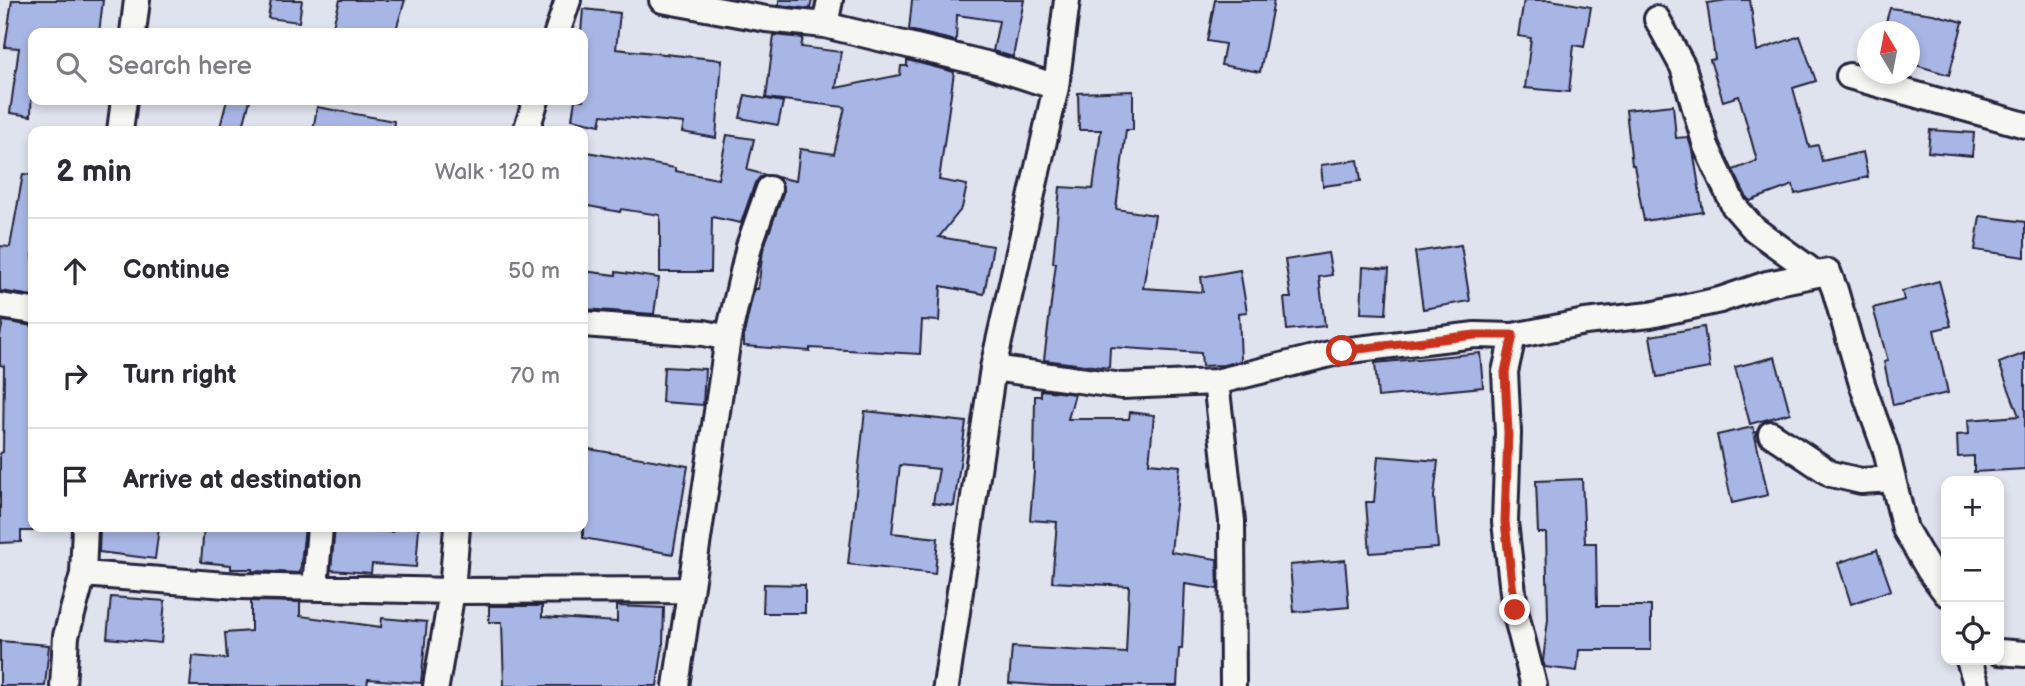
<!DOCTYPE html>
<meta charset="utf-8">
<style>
body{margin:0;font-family:"Balsamiq Sans",sans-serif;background:#f2f2f3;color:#2b2b33}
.controls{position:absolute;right:21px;bottom:21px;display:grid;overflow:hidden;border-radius:14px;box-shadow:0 4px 10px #0003}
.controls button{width:63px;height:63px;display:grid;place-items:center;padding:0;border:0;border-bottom:2px solid #e1e1e2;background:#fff;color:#2b2b33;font:35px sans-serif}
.compass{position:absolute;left:1857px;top:21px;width:63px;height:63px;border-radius:50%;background:#fff;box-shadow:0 4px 10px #0003;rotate:350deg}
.stop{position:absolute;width:21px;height:21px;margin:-16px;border:5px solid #c8321e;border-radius:50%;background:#fff}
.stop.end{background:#c8321e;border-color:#fff;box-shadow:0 2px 7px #0008}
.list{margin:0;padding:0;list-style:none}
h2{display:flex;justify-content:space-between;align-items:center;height:91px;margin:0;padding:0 28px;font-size:30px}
h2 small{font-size:23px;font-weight:400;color:#7c7c81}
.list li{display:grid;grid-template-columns:46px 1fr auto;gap:21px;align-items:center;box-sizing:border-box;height:105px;padding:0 28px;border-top:2px solid #e1e1e2}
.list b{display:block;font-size:26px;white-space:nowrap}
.list em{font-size:23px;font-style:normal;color:#7c7c81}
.icon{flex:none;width:38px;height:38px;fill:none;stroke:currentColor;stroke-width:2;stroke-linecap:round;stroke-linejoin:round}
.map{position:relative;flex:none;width:2025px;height:686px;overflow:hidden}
.search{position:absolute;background:#fff;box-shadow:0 4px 10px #0003;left:28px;top:28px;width:560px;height:77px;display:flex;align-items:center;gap:18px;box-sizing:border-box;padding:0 24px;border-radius:14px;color:#7c7c81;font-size:26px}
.panel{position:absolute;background:#fff;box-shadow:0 4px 10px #0003;left:28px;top:126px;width:560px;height:406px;border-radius:14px}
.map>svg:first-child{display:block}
.building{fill:#a8b6e6;stroke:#22223b;stroke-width:2}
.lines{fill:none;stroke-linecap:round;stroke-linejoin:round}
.minor-casing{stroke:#22223b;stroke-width:30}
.minor{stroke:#f6f6f2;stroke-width:24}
.route{stroke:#c8321e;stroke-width:9}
</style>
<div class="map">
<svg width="2025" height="686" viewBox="0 0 2025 686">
<rect width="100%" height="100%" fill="#dfe3ee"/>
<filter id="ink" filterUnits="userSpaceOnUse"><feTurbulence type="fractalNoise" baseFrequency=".0143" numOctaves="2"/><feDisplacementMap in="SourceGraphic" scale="14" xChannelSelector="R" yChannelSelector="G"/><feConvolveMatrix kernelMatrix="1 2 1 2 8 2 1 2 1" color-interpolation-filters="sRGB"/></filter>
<g filter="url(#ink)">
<path class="building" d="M12 0H103L99 33H33L31 116 10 113 19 48 5 47Z
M271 0H302L299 22 268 18Z
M340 0H405L395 33H331Z
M779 0H812L810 9 779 5Z
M912 0H1024L1013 57 993 51 999 21 957 15 956 41 909 30Z
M1215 0H1274L1260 72 1221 65 1225 44 1207 41Z
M1524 0H1551L1591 7 1584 47 1574 45 1569 92 1525 88 1531 38 1518 36Z
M1727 0H1750L1757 51 1800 36 1816 81 1793 88 1809 147 1818 145 1822 161 1863 152 1868 177 1795 194 1793 185 1750 201 1747 198 1733 170 1757 161 1739 96 1723 101 1710 60 1715 59 1707 3Z
M1890 8 1933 14 1963 22 1949 75 1909 63V32H1883Z
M583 9 620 13 616 49 722 60 716 138 682 132 684 123 602 115 600 125 572 119 575 100H583V33H581Z
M774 35 803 38 801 47 841 52 836 88 900 75 901 66H907V60L954 72 939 180 967 185 962 208 939 237 993 246 984 294 941 286 939 321 922 320 920 354 810 348V351L744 346V334L754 289H758L763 250 783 193V186L777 177 796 181 800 149 834 154 845 107 766 98Z
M1133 91V130H1126L1116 209 1155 215 1143 288 1203 292 1201 277 1240 270 1247 312 1239 313 1241 361 1223 365 1202 366 1201 353 1110 347 1109 368 1044 360 1056 263H1053L1060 187 1093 189 1101 130H1079L1078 93Z
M745 95 783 102 778 125 740 118Z
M227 100H250L242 131H219Z
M1673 105 1676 138 1688 137 1694 156 1703 212 1644 221 1634 165H1632L1626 110Z
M317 107 394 121 393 131H313Z
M1930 130 1974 133 1972 156 1928 152Z
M727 135 754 139 747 170 766 175 760 177 755 183 741 223 712 217 711 272H660V215L621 209 620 212 583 205V176L587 152 675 168V171L718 179Z
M1358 160 1361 181 1323 186 1321 165Z
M23 174 33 175V296L0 291V246L10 247Z
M1980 216 2025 222V257L1975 250Z
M1461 245 1470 301 1423 309 1415 252Z
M1328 253 1332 275 1319 277 1325 326 1287 330 1284 298H1291L1285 260Z
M1363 267 1389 269 1386 314 1361 313Z
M583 271 616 275V272L659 278 654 314 583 309Z
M1939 281 1951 326 1934 330 1948 393 1893 405 1884 362 1888 361 1873 308 1904 300 1902 291Z
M3 321 33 326V531H21V542L0 543V453L3 452 4 366 0 365V336Z
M1704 327 1710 368 1657 377 1650 336Z
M1480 353 1483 387 1378 397 1375 363Z
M2025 353V469L1974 472V456L1958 457 1957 435 1969 434 1968 420 2019 416 1999 363Z
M1775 357 1790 413 1750 424 1735 367Z
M664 367 705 369 703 405 662 402Z
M1041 390 1075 394 1068 419H1129L1130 412 1154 415 1149 463 1180 466 1171 552 1217 559 1218 589 1185 584 1182 649H1179L1177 686H1051L1009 683 1012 647 1126 653 1129 586 1052 582 1057 522 1030 520 1034 472 1035 396H1041Z
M865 411 966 422 954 506 933 503 939 469 900 465 892 533 938 538 935 574 848 564Z
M1753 427 1768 495 1732 503 1717 435Z
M583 448 688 466 673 554 583 538Z
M1378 456 1438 461 1434 497 1438 548 1370 553 1366 502H1374Z
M1582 479 1585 543H1596L1597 606H1651V650H1579L1577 671 1545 667 1543 661 1548 619 1546 533H1538L1536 481Z
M100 527H159L155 559 99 552Z
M204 527H305L300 573 252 571V569H231V565L201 562Z
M394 527H419L416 567 372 564 371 573 331 570 335 528 393 532Z
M1877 550 1891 590 1851 604 1838 563Z
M1345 560 1349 607 1294 612 1290 565Z
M764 584 805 585V613H763Z
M111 597 165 601 161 643 107 638Z
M251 601 300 602V616L381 627 382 618 427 622 421 683 368 679 367 686H190L193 656 227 659 225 633 251 631Z
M489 606H542V617L617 622V606L664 608 663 645 657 686H504L502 622H489Z
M0 641 49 645 45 686H0Z"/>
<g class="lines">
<defs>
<path id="minor" d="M662 0 766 19 825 25 986 64 1056 87
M1657 19 1683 67 1706 146 1734 206 1754 229 1816 274
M825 25 830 0
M133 33 137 0
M557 33 568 0
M1849 76 2025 125
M120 131 124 100
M526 131 536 100
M0 306 33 311
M583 324 704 333 728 338 676 686
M1513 336 1505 372 1508 433 1505 522 1515 610 1534 686
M728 338 749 246 769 189
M993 368 1122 386 1216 382 1342 351 1475 335 1513 336 1585 322 1650 315 1720 300 1767 284 1828 272 1835 290 1862 384 1886 451 1905 529 1929 570 1946 593
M1216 382 1232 521 1233 686
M1771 434 1831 474 1861 481 1893 479
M83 574 239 586 452 591 690 590
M315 588 320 527
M1999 652 2025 654
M1969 660 1977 686
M63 686 66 636 83 574 85 527
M436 686 452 591 457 527
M946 686 993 368 1056 87 1067 0"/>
</defs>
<use href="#minor" class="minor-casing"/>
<use href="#minor" class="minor"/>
</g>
</g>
<g class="lines" filter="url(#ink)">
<path class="route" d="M1342 351 1475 335H1513L1505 372 1508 433 1505 522 1515 610"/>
</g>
</svg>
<div class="controls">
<button>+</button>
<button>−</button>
<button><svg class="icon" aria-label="locate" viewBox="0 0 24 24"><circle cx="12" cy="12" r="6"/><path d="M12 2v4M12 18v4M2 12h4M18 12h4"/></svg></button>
</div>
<svg class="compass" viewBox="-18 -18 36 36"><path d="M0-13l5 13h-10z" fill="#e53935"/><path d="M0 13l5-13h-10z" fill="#7c7c81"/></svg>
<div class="stop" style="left:1342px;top:351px"></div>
<div class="stop end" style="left:1515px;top:610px"></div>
<div class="search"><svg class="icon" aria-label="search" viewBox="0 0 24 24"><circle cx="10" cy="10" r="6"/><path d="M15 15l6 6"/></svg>Search here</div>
<section class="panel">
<h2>2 min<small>Walk · 120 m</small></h2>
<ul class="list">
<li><svg class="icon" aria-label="ahead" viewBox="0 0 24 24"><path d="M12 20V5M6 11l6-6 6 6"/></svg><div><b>Continue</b></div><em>50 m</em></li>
<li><svg class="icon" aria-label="right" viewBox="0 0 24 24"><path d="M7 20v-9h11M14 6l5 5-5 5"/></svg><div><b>Turn right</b></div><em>70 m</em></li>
<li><svg class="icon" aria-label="arrive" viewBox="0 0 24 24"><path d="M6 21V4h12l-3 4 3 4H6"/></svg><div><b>Arrive at destination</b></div></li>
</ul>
</section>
</div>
